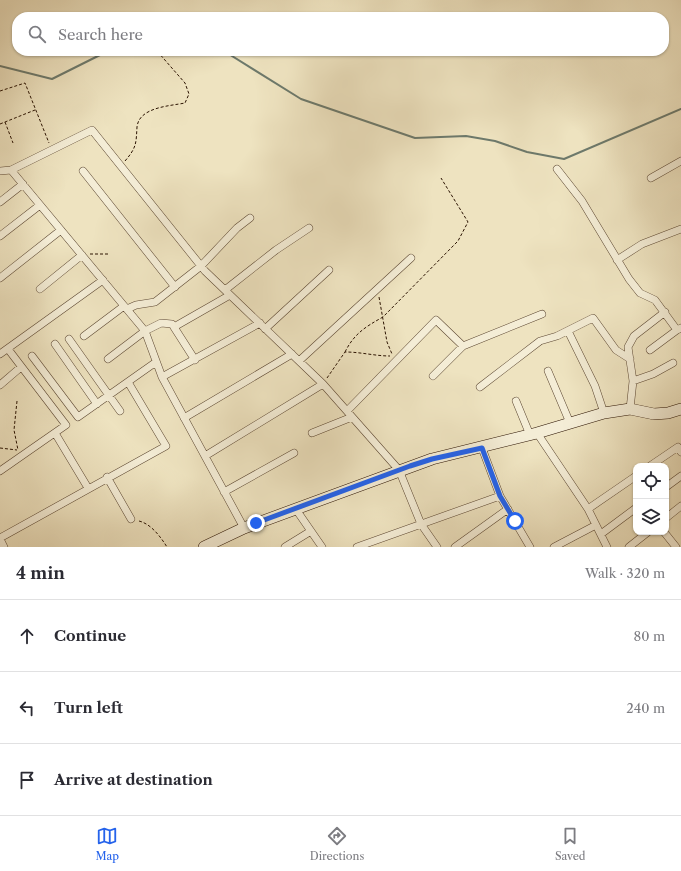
<!DOCTYPE html>
<meta charset="utf-8">
<style>
body{margin:0;font-family:"Libre Caslon Text",serif;background:#f7f7f7;color:#2b2b33}
.controls{position:absolute;right:12px;bottom:12px;display:grid;overflow:hidden;border-radius:8px;box-shadow:0 1px 3px #0004}
.controls button{width:36px;height:36px;display:grid;place-items:center;padding:0;border:0;border-bottom:1px solid #e1e1e2;background:#fff;color:#2b2b33;font:20px sans-serif}
.stop{position:absolute;width:12px;height:12px;margin:-9px;border:3px solid #2563eb;border-radius:50%;background:#fff}
.stop.end{background:#2563eb;border-color:#fff;box-shadow:0 1px 4px #0008}
.list{margin:0;padding:0;list-style:none}
h2{display:flex;justify-content:space-between;align-items:center;height:52px;margin:0;padding:0 16px;font-size:17px}
h2 small{font-size:13px;font-weight:400;color:#7c7c81}
.list li{display:grid;grid-template-columns:26px 1fr auto;gap:12px;align-items:center;box-sizing:border-box;height:72px;padding:0 16px;border-top:1px solid #e1e1e2}
.list b{display:block;font-size:15px;white-space:nowrap}
.list em{font-size:13px;font-style:normal;color:#7c7c81}
.icon{flex:none;width:22px;height:22px;fill:none;stroke:currentColor;stroke-width:2;stroke-linecap:round;stroke-linejoin:round}
.map{position:relative;flex:none;width:681px;height:547px;overflow:hidden}
.search{position:absolute;background:#fff;box-shadow:0 1px 3px #0004;left:12px;right:12px;top:12px;height:44px;display:flex;align-items:center;gap:10px;box-sizing:border-box;padding:0 14px;border-radius:16px;color:#7c7c81;font-size:15px}
.sheet{height:268px;background:#fff}
nav{display:flex;justify-content:space-around;align-items:center;box-sizing:border-box;height:56px;border-top:1px solid #e1e1e2;background:#fff;font-size:11px;color:#7c7c81}
nav a{display:grid;justify-items:center;gap:2px}
nav .on{color:#2563eb}
.map>svg:first-child{display:block}
.lines{fill:none;stroke-linecap:round;stroke-linejoin:round}
.stream{stroke:#6d796b;stroke-width:2}
.street-casing{stroke:#5b4631;stroke-width:8}
.secondary-casing{stroke:#2a1201;stroke-width:12}
.path{stroke:#2a1201;stroke-width:1;stroke-dasharray:3 2;stroke-linecap:butt}
.street{stroke:#f4edd6;stroke-width:7}
.secondary{stroke:#f4edd6;stroke-width:11}
.route{stroke:#2563eb;stroke-width:5}
</style>
<div class="map">
<svg width="681" height="547" viewBox="0 0 681 547">
<rect width="100%" height="100%" fill="#eee3c0"/>
<filter id="stains"><feTurbulence type="fractalNoise" baseFrequency=".005" numOctaves="4"/><feColorMatrix values="0 0 0 0 .2 0 0 0 0 .09 0 0 0 0 .02 0 0 0 .5 -.17"/></filter>
<radialGradient id="worn" r=".72"><stop offset=".6" stop-color="#630" stop-opacity="0"/><stop offset="1" stop-color="#630" stop-opacity=".3"/></radialGradient>
<g class="lines">
<path class="stream" d="M224 51 301 99 415 138 466 136 495 141 527 152 564 159 681 109
M0 66 52 79 108 51"/>
<defs>
<path id="street" d="M557 169 582 201 629 279 640 293 655 300 677 330 681 328
M11 170 145 331 162 377 244 528
M0 171 11 170 92 130 205 271 323 384 399 470 421 524 437 547
M83 171 175 287
M651 178 681 161
M0 202 23 184
M0 236 40 205
M617 260 642 244 681 229
M0 278 61 230
M40 289 82 255
M225 290 276 250 309 228
M127 309 136 305 155 302 201 266 237 228 250 218
M174 327 230 295
M265 329 329 270
M568 331 595 386 604 413
M84 336 124 306
M69 339 120 411
M55 344 97 404
M650 350 677 330
M0 354 103 280
M32 356 78 417 156 362
M108 359 145 331 161 323 172 324 195 360
M299 361 411 258
M548 371 570 423
M433 376 463 346 542 314
M162 377 260 323
M633 381 653 374 673 363
M0 385 21 367
M480 387 540 341 557 336 593 318 616 350 630 359
M516 401 530 435
M630 409 633 381 628 347 634 336 665 312
M347 411 436 320 463 346
M184 418 292 354
M55 433 88 488
M312 433 352 417
M537 433 588 509 607 547
M482 448 500 496 530 547
M205 456 323 384
M650 466 678 447 681 452
M0 471 66 425 8 349
M107 477 131 519
M666 487 681 476
M224 492 294 453
M295 508 322 547
M588 509 636 476
M666 518 681 506
M664 532 676 547
M601 534 636 508
M0 538 166 446 128 382
M0 539 4 547
M285 547 311 531
M357 547 500 496
M455 547 508 509
M554 547 596 525
M629 547 648 532"/>
<path id="secondary" d="M204 547 244 528 432 459 537 433 604 413 630 409 654 414 668 413 681 409"/>
</defs>
<use href="#street" class="street-casing"/>
<use href="#secondary" class="secondary-casing"/>
<path class="path" d="M0 91 25 83 49 143
M5 122 13 143
M0 124 35 110
M125 161C137 147 136 143 137 127 139 107 170 106 185 103L189 94 185 83 157 51
M90 254H108
M379 297 387 342 392 354
M345 352C354 334 365 327 383 317L458 241 468 222 441 178
M327 378 345 352C361 352 375 356 390 356
M17 401 14 430 18 450
M0 448 17 450
M139 521C151 524 160 536 167 547"/>
<use href="#street" class="street"/>
<use href="#secondary" class="secondary"/>
</g>
<g class="lines">
<path class="route" d="M256 523 410 466 432 459 482 448 500 496 515 521"/>
</g>
<rect width="100%" height="100%" filter="url(#stains)"/>
<rect width="100%" height="100%" fill="url(#worn)"/>
</svg>
<div class="controls">
<button><svg class="icon" aria-label="locate" viewBox="0 0 24 24"><circle cx="12" cy="12" r="6"/><path d="M12 2v4M12 18v4M2 12h4M18 12h4"/></svg></button>
<button><svg class="icon" aria-label="layers" viewBox="0 0 24 24"><path d="M12 4l9 5-9 5-9-5zM3 14l9 5 9-5"/></svg></button>
</div>
<div class="stop" style="left:515px;top:521px"></div>
<div class="stop end" style="left:256px;top:523px"></div>
<div class="search"><svg class="icon" aria-label="search" viewBox="0 0 24 24"><circle cx="10" cy="10" r="6"/><path d="M15 15l6 6"/></svg>Search here</div>
</div>
<section class="sheet">
<h2>4 min<small>Walk · 320 m</small></h2>
<ul class="list">
<li><svg class="icon" aria-label="ahead" viewBox="0 0 24 24"><path d="M12 20V5M6 11l6-6 6 6"/></svg><div><b>Continue</b></div><em>80 m</em></li>
<li><svg class="icon" aria-label="left" viewBox="0 0 24 24"><path d="M17 20v-9H6M10 6l-5 5 5 5"/></svg><div><b>Turn left</b></div><em>240 m</em></li>
<li><svg class="icon" aria-label="arrive" viewBox="0 0 24 24"><path d="M6 21V4h12l-3 4 3 4H6"/></svg><div><b>Arrive at destination</b></div></li>
</ul>
</section>
<nav>
<a class="on"><svg class="icon" aria-label="map" viewBox="0 0 24 24"><path d="M3 6l6-2 6 2 6-2v14l-6 2-6-2-6 2zM9 4v14M15 6v14"/></svg>Map</a>
<a><svg class="icon" aria-label="directions" viewBox="0 0 24 24"><path d="M12 3l9 9-9 9-9-9zM9 14v-3h6M13 9l2 2-2 2"/></svg>Directions</a>
<a><svg class="icon" aria-label="saved" viewBox="0 0 24 24"><path d="M7 4h10v16l-5-4-5 4z"/></svg>Saved</a>
</nav>
